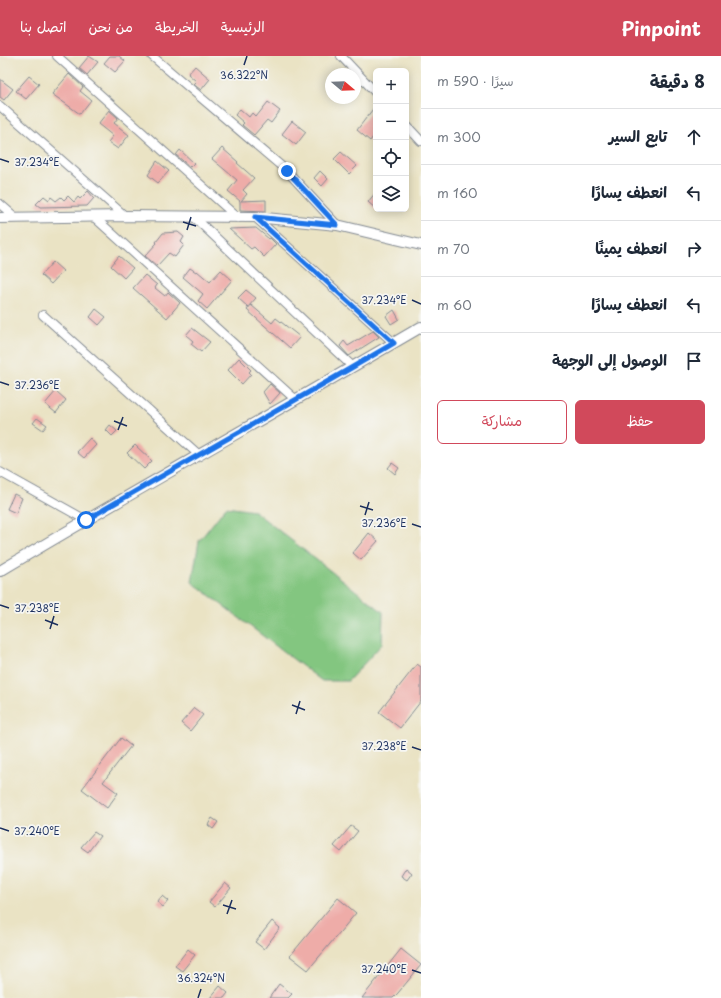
<!DOCTYPE html>
<html lang="ar">
<meta charset="utf-8">
<style>
body{margin:0;font-family:"Playpen Sans","Playpen Sans Arabic",sans-serif;background:#f2f2f3;color:#1f2937;direction:rtl}
.controls{position:absolute;right:12px;top:12px;display:grid;overflow:hidden;border-radius:6px;box-shadow:0 2px 10px #0003}
.controls button{width:36px;height:36px;display:grid;place-items:center;padding:0;border:0;border-bottom:1px solid #e0e1e3;background:#fff;color:#1f2937;font:20px sans-serif}
.compass{position:absolute;left:325px;top:12px;width:36px;height:36px;border-radius:50%;background:#fff;box-shadow:0 2px 10px #0003;rotate:109deg}
.stop{position:absolute;width:12px;height:12px;margin:-9px;border:3px solid #1a73e8;border-radius:50%;background:#fff}
.stop.end{background:#1a73e8;border-color:#fff;box-shadow:0 1px 4px #0008}
.list{margin:0;padding:0;list-style:none}
h2{display:flex;justify-content:space-between;align-items:center;height:52px;margin:0;padding:0 16px;font-size:17px}
h2 small{font-size:13px;font-weight:400;color:#747a83}
.list li{display:grid;grid-template-columns:26px 1fr auto;gap:12px;align-items:center;box-sizing:border-box;height:56px;padding:0 16px;border-top:1px solid #e0e1e3}
.list b{display:block;font-size:15px;white-space:nowrap}
.list em{font-size:13px;font-style:normal;color:#747a83}
.actions{display:flex;gap:8px;padding:12px 16px}
.actions a{flex:1;padding:9px 0;border:1px solid #d1495b;border-radius:6px;text-align:center;font-size:14px;color:#d1495b}
.actions .main{background:#d1495b;color:#fff}
.icon{flex:none;width:22px;height:22px;fill:none;stroke:currentColor;stroke-width:2;stroke-linecap:round;stroke-linejoin:round}
.map{position:relative;flex:none;width:421px;height:942px;overflow:hidden;direction:ltr}
header{display:flex;align-items:center;gap:24px;box-sizing:border-box;height:56px;padding:0 20px;background:#d1495b;color:#fff}
header strong{font-size:19px}
nav{display:flex;gap:22px;margin-inline-start:auto;font-size:14px}
main{display:flex}
aside{flex:1;background:#fff}
.map>svg:first-child{display:block}
.park{fill:#83c680;stroke:#4f7a6f}
.building{fill:#eeaca8}
.lines{fill:none;stroke-linecap:round;stroke-linejoin:round}
.minor-casing{stroke:#828991;stroke-width:10}
.tertiary-casing{stroke:#828991;stroke-width:12}
.minor{stroke:#fff;stroke-width:8}
.tertiary{stroke:#fff;stroke-width:10}
.route{stroke:#1a73e8;stroke-width:5}
.ticks{fill:none;stroke:#1b2f5e;stroke-width:1.5}
.ticks-label{font-size:10px;text-anchor:middle;fill:#1b2f5e;stroke:#f6f6f2;stroke-width:3.5;stroke-linejoin:round;paint-order:stroke}
</style>
<header>
<strong>Pinpoint</strong>
<nav><a>الرئيسية</a><a>الخريطة</a><a>من نحن</a><a>اتصل بنا</a></nav>
</header>
<main>
<aside>
<h2>8 دقيقة<small>سيرًا · 590 m</small></h2>
<ul class="list">
<li><svg class="icon" aria-label="ahead" viewBox="0 0 24 24"><path d="M12 20V5M6 11l6-6 6 6"/></svg><div><b>تابع السير</b></div><em>300 m</em></li>
<li><svg class="icon" aria-label="left" viewBox="0 0 24 24"><path d="M17 20v-9H6M10 6l-5 5 5 5"/></svg><div><b>انعطف يسارًا</b></div><em>160 m</em></li>
<li><svg class="icon" aria-label="right" viewBox="0 0 24 24"><path d="M7 20v-9h11M14 6l5 5-5 5"/></svg><div><b>انعطف يمينًا</b></div><em>70 m</em></li>
<li><svg class="icon" aria-label="left" viewBox="0 0 24 24"><path d="M17 20v-9H6M10 6l-5 5 5 5"/></svg><div><b>انعطف يسارًا</b></div><em>60 m</em></li>
<li><svg class="icon" aria-label="arrive" viewBox="0 0 24 24"><path d="M6 21V4h12l-3 4 3 4H6"/></svg><div><b>الوصول إلى الوجهة</b></div></li>
</ul>
<div class="actions"><a class="main">حفظ</a><a>مشاركة</a></div>
</aside>
<div class="map">
<svg width="421" height="942" viewBox="0 0 421 942">
<rect width="100%" height="100%" fill="#f6f6f2"/>
<filter id="ink" filterUnits="userSpaceOnUse"><feTurbulence type="fractalNoise" baseFrequency=".025" numOctaves="2"/><feDisplacementMap in="SourceGraphic" scale="8" xChannelSelector="R" yChannelSelector="G"/><feConvolveMatrix kernelMatrix="1 2 1 2 8 2 1 2 1" color-interpolation-filters="sRGB"/></filter>
<filter id="wash" filterUnits="userSpaceOnUse"><feTurbulence type="fractalNoise" baseFrequency=".012" numOctaves="4" result="noise"/><feDisplacementMap in="SourceGraphic" scale="16" xChannelSelector="R" yChannelSelector="G"/><feGaussianBlur stdDeviation="0.9" result="paint"/><feColorMatrix in="noise" values="0 0 0 0 0 0 0 0 0 0 0 0 0 0 0 0 0 1.4 0 .05"/><feComposite in="paint" operator="in"/></filter>
<g filter="url(#wash)">
<rect width="100%" height="100%" fill="#eae3c4"/>
<path class="park" d="M226 451 254 455 383 556 382 588 348 625H322L192 526 199 485Z"/>
<g id="blocks">
<path class="building" d="M89 0 98 6 87 19 79 12Z
M110 0H119L125 5 115 16 104 7Z
M195 10 210 23 201 34 193 28 196 25 188 18Z
M69 18 83 31 80 35 91 44 80 58 52 38Z
M29 20 39 28 26 43 16 35Z
M0 23 13 33 4 44 0 41Z
M268 46 280 55 271 67 267 64 254 79 242 69 244 67 235 59 240 53 249 61 252 57 256 61Z
M376 49V77L370 85 357 74Z
M109 54 118 62 114 67 129 79 118 93 108 86 113 80 98 68Z
M292 65 306 76 296 89 282 78Z
M222 92 238 106 237 107 254 122 243 134 247 138 241 145 266 144V155L240 154V145L228 135 237 124 212 103Z
M180 94 194 107 190 111 176 99Z
M341 96 357 110 349 118 334 103Z
M157 105 169 115 158 127 148 119Z
M320 115 328 123 322 130 314 122Z
M88 135 94 142 87 150 40 151 36 148 44 140 49 144 51 141 56 145 61 141 64 144 68 140 74 146 78 141 80 143Z
M376 136V153L368 146Z
M256 172 269 183 270 182 276 188 264 201 254 191 251 193 229 173Z
M178 176 184 181 181 186 184 189 175 201 169 197 157 210 145 200 157 187 156 186 163 177Z
M119 200 133 212 124 222 111 210Z
M53 206 63 215 51 228 41 219Z
M190 212 196 216 197 215 210 226 221 214 232 224 207 253 198 245 203 238 183 221Z
M145 219 157 229 155 232 165 240 168 236 180 247 167 262 133 232Z
M246 234 256 242 248 251 238 242Z
M251 249 272 267 276 262 300 281 290 292 247 254Z
M96 253 106 261 99 269 90 261Z
M394 254 399 263 391 268 386 260Z
M192 272 210 286 201 296 191 288 193 285 186 279Z
M373 275 379 281 349 300 340 290 344 285 348 290Z
M239 302 251 314 249 316 251 318 242 328 228 314Z
M270 328 280 337 270 348 263 336Z
M56 335 66 344 56 357 45 348Z
M37 362 47 369 43 374 33 367Z
M110 369 117 375 112 380 106 374Z
M90 382 96 389 84 402 77 396Z
M135 389 152 405 144 413 127 397Z
M392 407 399 412 395 418 388 412Z
M14 438 22 442 16 457 7 453Z
M369 477 378 485 361 504 353 497Z
M417 608 421 611V645L400 672 379 656Z
M194 652 203 659 190 675 181 667Z
M121 682 131 690 103 726 118 737 107 752 82 733Z
M212 762 218 766 213 773 208 769Z
M351 770 358 775 341 796 334 790Z
M94 776 100 780 88 796 81 791Z
M406 812 412 817 407 824 401 820Z
M225 827 231 832 215 851 209 846Z
M162 840 168 845 163 851 157 846Z
M338 842 356 857 308 914 290 900Z
M272 865 280 872 264 893 255 886Z
M188 893 195 899 182 915 175 910Z
M401 893 421 909 398 937 393 942H362Z
M279 928 292 938 288 942H269Z
M220 930 228 937 224 942H210Z"/>
</g>
</g>
<g filter="url(#ink)">
<use href="#blocks" fill-opacity="0" stroke="#828991" stroke-width="1"/>
<g class="lines">
<defs>
<path id="minor" d="M57 0 238 162
M152 0 287 115 337 169
M341 0 376 37
M0 50 125 160
M406 69 421 85
M0 148 15 161
M94 161 296 344
M194 161 353 311
M255 161 394 287
M43 259 198 398
M0 416 86 464"/>
<path id="tertiary" d="M0 162 125 160 255 161 337 169 421 189
M0 515C139 432 281 353 421 271"/>
</defs>
<use href="#minor" class="minor-casing"/>
<use href="#tertiary" class="tertiary-casing"/>
<use href="#minor" class="minor"/>
<use href="#tertiary" class="tertiary"/>
</g>
</g>
<g class="lines" filter="url(#ink)">
<path class="route" d="M86 464C188 404 292 347 394 287L255 161 337 169 287 115"/>
</g>
<path class="ticks" d="M244 9 247 0M0 103 9 106M183 166 196 170M187 174 191 161M412 244 421 248M0 326 9 329M114 365 127 370M118 374 123 361M360 450 373 454M365 459 369 446M412 468 421 471M0 549 9 552M45 564 58 569M50 573 54 560M292 649 305 654M296 658 300 645M412 691 421 694M0 772 9 775M223 849 236 853M227 858 232 844M412 914 421 917M198 942 201 933"/>
<g class="ticks-label">
<text x="244" y="23">36.322°N</text>
<text x="37" y="110">37.234°E</text>
<text x="384" y="248">37.234°E</text>
<text x="37" y="333">37.236°E</text>
<text x="384" y="471">37.236°E</text>
<text x="37" y="556">37.238°E</text>
<text x="384" y="694">37.238°E</text>
<text x="37" y="779">37.240°E</text>
<text x="384" y="917">37.240°E</text>
<text x="201" y="926">36.324°N</text>
</g>
</svg>
<div class="controls">
<button>+</button>
<button>−</button>
<button><svg class="icon" aria-label="locate" viewBox="0 0 24 24"><circle cx="12" cy="12" r="6"/><path d="M12 2v4M12 18v4M2 12h4M18 12h4"/></svg></button>
<button><svg class="icon" aria-label="layers" viewBox="0 0 24 24"><path d="M12 4l9 5-9 5-9-5zM3 14l9 5 9-5"/></svg></button>
</div>
<svg class="compass" viewBox="-18 -18 36 36"><path d="M0-13l5 13h-10z" fill="#e53935"/><path d="M0 13l5-13h-10z" fill="#747a83"/></svg>
<div class="stop" style="left:86px;top:464px"></div>
<div class="stop end" style="left:287px;top:115px"></div>
</div>
</main>
